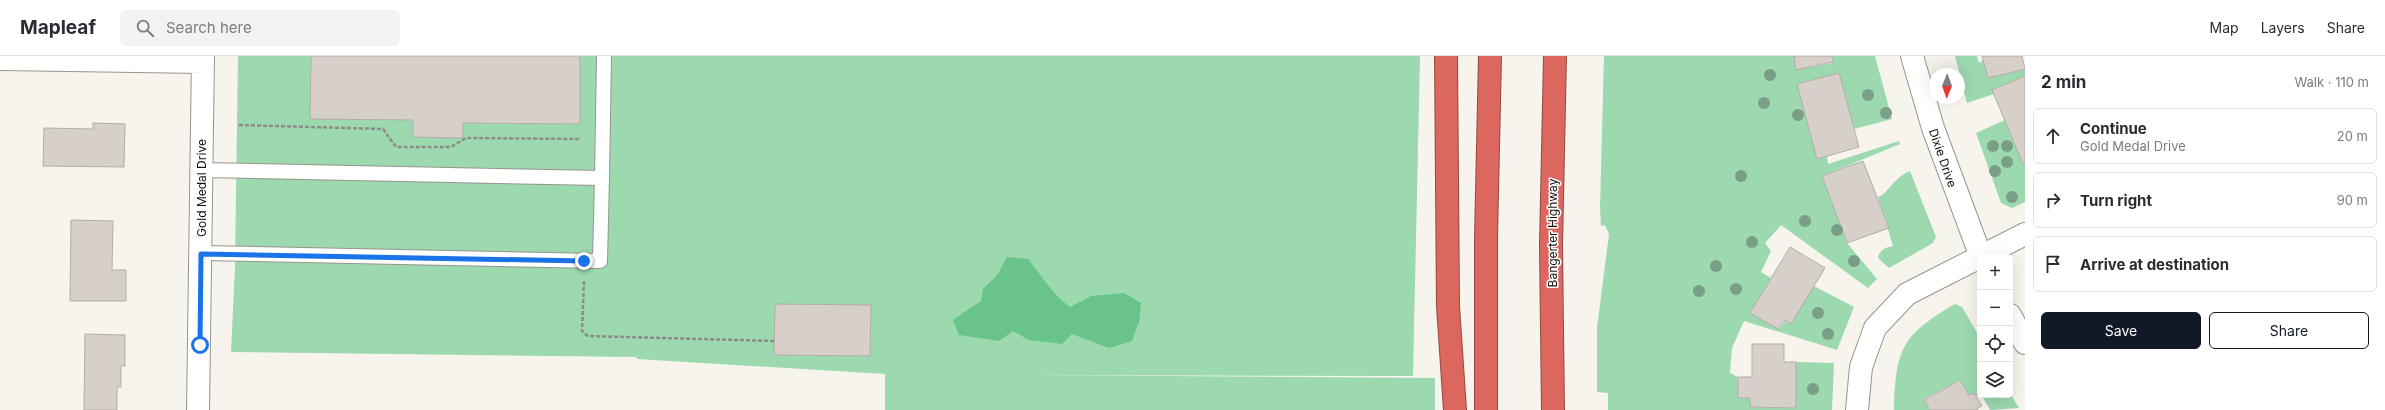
<!DOCTYPE html>
<meta charset="utf-8">
<style>
body{margin:0;font-family:Inter,sans-serif;background:#f2f2f3;color:#2b2b33}
.controls{position:absolute;right:12px;bottom:12px;display:grid;overflow:hidden;border-radius:6px;box-shadow:0 4px 16px #0002}
.controls button{width:36px;height:36px;display:grid;place-items:center;padding:0;border:0;border-bottom:1px solid #e1e1e2;background:#fff;color:#2b2b33;font:20px sans-serif}
.compass{position:absolute;left:1929px;top:12px;width:36px;height:36px;border-radius:50%;background:#fff;box-shadow:0 4px 16px #0002;rotate:181deg}
.stop{position:absolute;width:12px;height:12px;margin:-9px;border:3px solid #1a73e8;border-radius:50%;background:#fff}
.stop.end{background:#1a73e8;border-color:#fff;box-shadow:0 1px 4px #0008}
.list{margin:0;padding:0;list-style:none}
h2{display:flex;justify-content:space-between;align-items:center;height:52px;margin:0;padding:0 16px;font-size:17px}
h2 small{font-size:13px;font-weight:400;color:#7c7c81}
.list li{display:grid;grid-template-columns:26px 1fr auto;gap:12px;align-items:center;box-sizing:border-box;height:56px;margin:0 8px 8px;padding:0 8px;border:1px solid #e1e1e2;border-radius:6px}
.list b{display:block;font-size:15px;white-space:nowrap}
.list p{margin:0;font-size:13px;white-space:nowrap;color:#7c7c81}
.list em{font-size:13px;font-style:normal;color:#7c7c81}
.actions{display:flex;gap:8px;padding:12px 16px}
.actions a{flex:1;padding:9px 0;border:1px solid #111827;border-radius:6px;text-align:center;font-size:14px;color:#111827}
.actions .main{background:#111827;color:#fff}
.icon{flex:none;width:22px;height:22px;fill:none;stroke:currentColor;stroke-width:2;stroke-linecap:round;stroke-linejoin:round}
.map{position:relative;flex:none;width:2025px;height:354px;overflow:hidden}
header{display:flex;align-items:center;gap:24px;box-sizing:border-box;height:56px;padding:0 20px;background:#fff;border-bottom:1px solid #e1e1e2}
header strong{font-size:19px}
nav{display:flex;gap:22px;margin-inline-start:auto;font-size:14px}
.search{width:280px;height:36px;background:#f2f2f3;display:flex;align-items:center;gap:10px;box-sizing:border-box;padding:0 14px;border-radius:6px;color:#7c7c81;font-size:15px}
main{display:flex}
aside{flex:1;background:#fff}
.map>svg:first-child{display:block}
.green{fill:#9cd9af}
.forest{fill:#68c489}
.building{fill:#d7cfca;stroke:#b3ada7}
.lines{fill:none;stroke-linecap:round;stroke-linejoin:round}
.lane-casing{stroke:#97958e;stroke-width:16}
.street-casing{stroke:#97958e;stroke-width:24}
.secondary-casing{stroke:#97958e;stroke-width:24}
.highway-casing{stroke:#954943;stroke-width:24}
.path{stroke:#8d8c87;stroke-width:2.5;stroke-dasharray:4 2;stroke-linecap:butt}
.lane{stroke:#fff;stroke-width:14}
.street{stroke:#fff;stroke-width:22}
.secondary{stroke:#fff;stroke-width:22}
.highway{stroke:#db675f;stroke-width:22}
.tree{fill:#7a9e86}
.route{stroke:#1a73e8;stroke-width:5}
.labels{text-anchor:middle;dominant-baseline:central;stroke-width:3;stroke-linejoin:round;paint-order:stroke}
.street-label{font-size:12px;fill:#12120f;stroke:#fff}
</style>
<header>
<strong>Mapleaf</strong>
<div class="search"><svg class="icon" aria-label="search" viewBox="0 0 24 24"><circle cx="10" cy="10" r="6"/><path d="M15 15l6 6"/></svg>Search here</div>
<nav><a>Map</a><a>Layers</a><a>Share</a></nav>
</header>
<main>
<div class="map">
<svg width="2025" height="354" viewBox="0 0 2025 354">
<rect width="100%" height="100%" fill="#f6f4ec"/>
<path class="green" d="M238 0H1420L1413 320 1010 319 1435 322V354H885V318L637 303 636 301 231 296 235 210Z
M1604 0H1794L1796 14 1833 7 1832 0H1875L1892 63 1854 73 1839 17 1797 28 1817 103 1827 100 1828 108 1899 85 1900 88 1822 120 1847 187 1877 223 1868 232 1781 169 1765 187 1771 195 1761 216 1771 222 1750 257 1779 273 1814 230 1854 251 1837 294 1744 265 1732 292 1730 317 1738 321V342H1750V351L1795 352 1796 306 1834 307 1832 354H1608V337L1597 336V272L1609 178 1605 169 1601 170 1600 152Z
M1955 0H1977L1979 7 1983 4 1988 22 2025 13V20L1993 33 1994 38 1967 47Z
M2005 64 2023 108 2025 107V146L2012 152 2001 147 1976 77Z
M1910 115 1936 181 1933 187 1889 212 1878 202C1880 193 1885 192 1893 190L1878 141C1888 138 1893 122 1910 115Z
M1955 248 1962 251 1980 282V339H2010V337L2019 352 1990 354 1982 340 1979 339 1976 340 1974 337 1969 339 1960 324 1924 343 1930 354H1894C1896 292 1902 279 1955 248Z"/>
<path class="forest" d="M1007 201 1028 203C1042 220 1052 238 1070 251L1091 240 1124 237 1141 247 1139 266 1132 285 1109 292 1072 278 1062 288 1029 284 1013 275 999 285 959 279 953 264 981 245 983 233 998 218Z"/>
<path class="building" d="M311 0H580V68L463 67V82L413 81V64L310 63Z
M1794 0H1832L1833 6 1796 14Z
M1982 0H2022L2025 13 1988 22Z
M1839 17 1859 91 1817 103 1797 28Z
M2025 20V107L2023 108 1992 34Z
M93 67 125 68 124 111 43 110 44 72 93 73Z
M1863 105 1889 172 1847 187 1822 120Z
M71 164 113 165 112 214H126V245H70Z
M1790 191 1825 212 1791 268 1785 264 1778 273 1750 257Z
M775 248 871 249 870 300 774 299Z
M85 278 125 279V310H121V331H117V354H84Z
M1752 288H1784V306H1796V352L1750 351V342H1738V321H1752Z
M1960 324 1969 339 1974 337 1982 350 1977 352 1978 354H1930L1924 344Z"/>
<g class="lines">
<defs>
<path id="lane" d="M200 114 602 122 600 205 201 197
M602 122 604 0"/>
<path id="street" d="M0 3 203 6
M198 354 203 0
M1857 354 1861 311 1875 272 1907 238 2025 178"/>
<path id="secondary" d="M1912 0 1933 72 1981 201
M2010 259 2025 287"/>
<path id="highway" d="M1446 0 1448 250 1455 354
M1486 354V182L1490 0
M1553 354 1551 190 1555 0"/>
</defs>
<use href="#lane" class="lane-casing"/>
<use href="#street" class="street-casing"/>
<use href="#secondary" class="secondary-casing"/>
<use href="#highway" class="highway-casing"/>
<path class="path" d="M239 69 383 73 396 91H451L466 82 581 83
M584 225 582 275 588 280 774 285"/>
<use href="#lane" class="lane"/>
<use href="#street" class="street"/>
<use href="#secondary" class="secondary"/>
<use href="#highway" class="highway"/>
</g>
<g class="tree">
<circle cx="1770" cy="19" r="6"/>
<circle cx="1868" cy="39" r="6"/>
<circle cx="1764" cy="47" r="6"/>
<circle cx="1886" cy="57" r="6"/>
<circle cx="1798" cy="59" r="6"/>
<circle cx="1993" cy="90" r="6"/>
<circle cx="2007" cy="90" r="6"/>
<circle cx="2007" cy="106" r="6"/>
<circle cx="1995" cy="115" r="6"/>
<circle cx="1741" cy="120" r="6"/>
<circle cx="2012" cy="141" r="6"/>
<circle cx="1805" cy="165" r="6"/>
<circle cx="1837" cy="174" r="6"/>
<circle cx="1752" cy="186" r="6"/>
<circle cx="1854" cy="205" r="6"/>
<circle cx="1716" cy="210" r="6"/>
<circle cx="1736" cy="233" r="6"/>
<circle cx="1699" cy="235" r="6"/>
<circle cx="1818" cy="257" r="6"/>
<circle cx="1828" cy="278" r="6"/>
<circle cx="1813" cy="333" r="6"/>
</g>
<g class="lines">
<path class="route" d="M200 289 201 198 584 205"/>
</g>
<g class="labels">
<g class="street-label">
<text transform="translate(1943 102) rotate(71)">Dixie Drive</text>
<text transform="translate(201 132) rotate(-90)">Gold Medal Drive</text>
<text transform="translate(1552 177) rotate(-90)">Bangerter Highway</text>
</g>
</g>
</svg>
<div class="controls">
<button>+</button>
<button>−</button>
<button><svg class="icon" aria-label="locate" viewBox="0 0 24 24"><circle cx="12" cy="12" r="6"/><path d="M12 2v4M12 18v4M2 12h4M18 12h4"/></svg></button>
<button><svg class="icon" aria-label="layers" viewBox="0 0 24 24"><path d="M12 4l9 5-9 5-9-5zM3 14l9 5 9-5"/></svg></button>
</div>
<svg class="compass" viewBox="-18 -18 36 36"><path d="M0-13l5 13h-10z" fill="#e53935"/><path d="M0 13l5-13h-10z" fill="#7c7c81"/></svg>
<div class="stop" style="left:200px;top:289px"></div>
<div class="stop end" style="left:584px;top:205px"></div>
</div>
<aside>
<h2>2 min<small>Walk · 110 m</small></h2>
<ul class="list">
<li><svg class="icon" aria-label="ahead" viewBox="0 0 24 24"><path d="M12 20V5M6 11l6-6 6 6"/></svg><div><b>Continue</b><p>Gold Medal Drive</p></div><em>20 m</em></li>
<li><svg class="icon" aria-label="right" viewBox="0 0 24 24"><path d="M7 20v-9h11M14 6l5 5-5 5"/></svg><div><b>Turn right</b></div><em>90 m</em></li>
<li><svg class="icon" aria-label="arrive" viewBox="0 0 24 24"><path d="M6 21V4h12l-3 4 3 4H6"/></svg><div><b>Arrive at destination</b></div></li>
</ul>
<div class="actions"><a class="main">Save</a><a>Share</a></div>
</aside>
</main>
